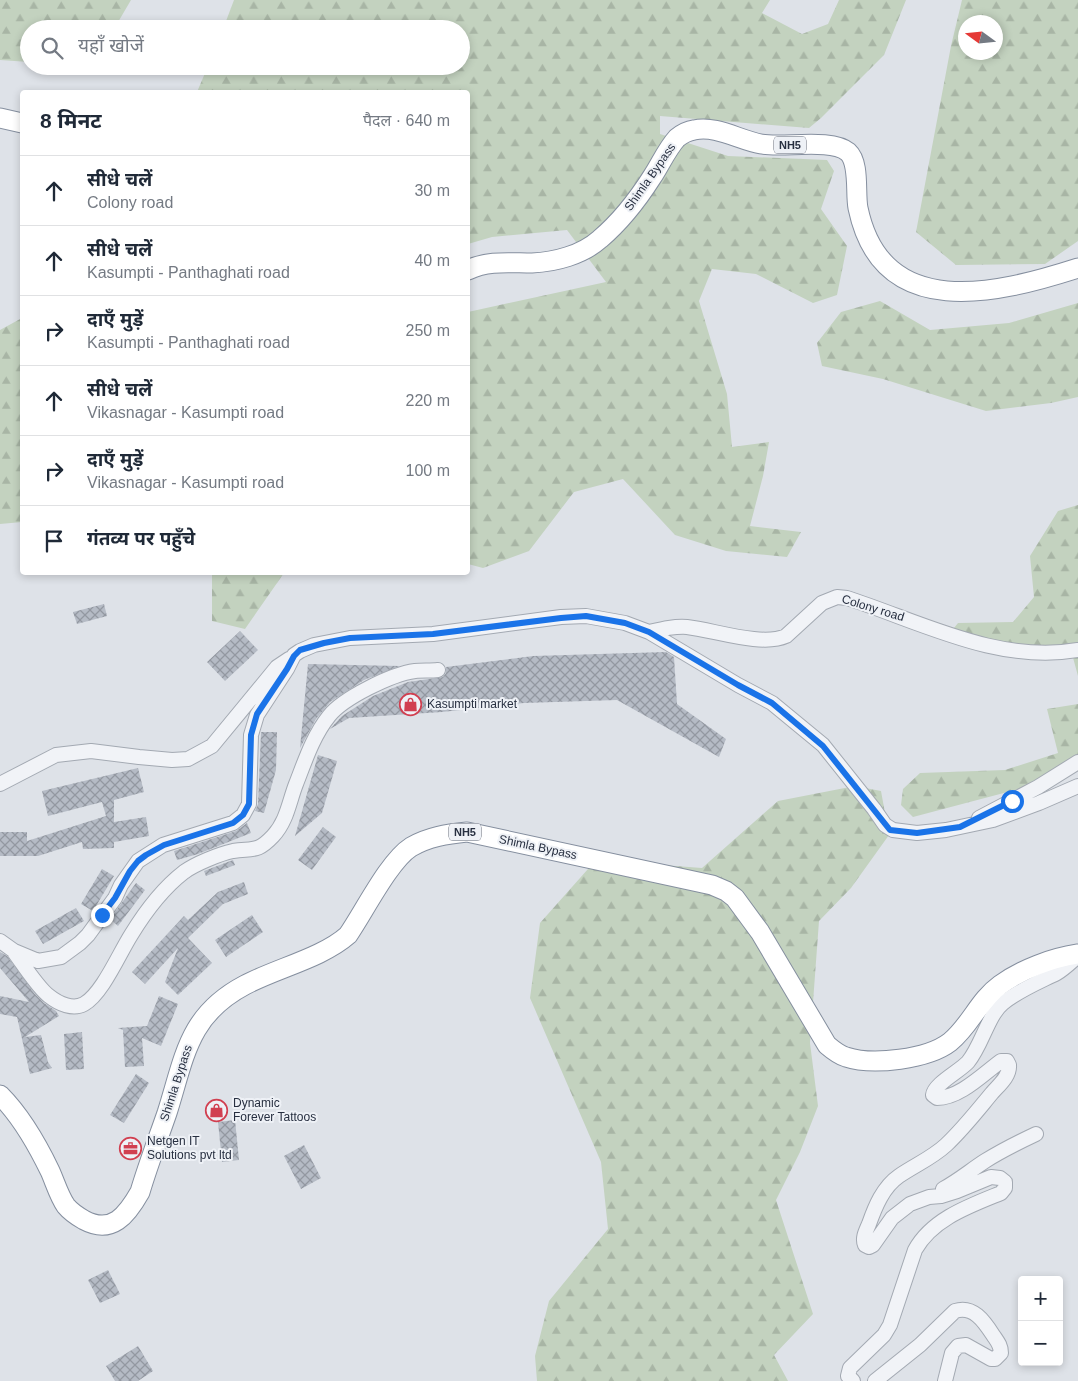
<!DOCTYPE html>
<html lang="hi">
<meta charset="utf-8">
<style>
body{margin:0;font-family:Arial,"Noto Sans Devanagari",sans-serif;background:#f2f2f3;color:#1f2937}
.controls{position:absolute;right:15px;bottom:15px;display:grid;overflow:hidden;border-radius:5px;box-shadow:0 2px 8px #0003}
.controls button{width:45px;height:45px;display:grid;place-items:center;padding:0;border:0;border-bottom:1px solid #e0e1e3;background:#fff;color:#1f2937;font:25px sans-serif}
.compass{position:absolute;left:958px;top:15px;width:45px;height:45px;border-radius:50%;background:#fff;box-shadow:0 2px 8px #0003;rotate:285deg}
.stop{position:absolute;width:15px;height:15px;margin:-11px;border:4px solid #1a73e8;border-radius:50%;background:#fff}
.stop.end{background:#1a73e8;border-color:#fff;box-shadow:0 1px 5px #0008}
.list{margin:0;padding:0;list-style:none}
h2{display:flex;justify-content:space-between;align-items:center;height:65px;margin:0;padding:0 20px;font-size:21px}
h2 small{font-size:16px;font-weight:400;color:#747a83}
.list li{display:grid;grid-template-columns:32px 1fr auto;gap:15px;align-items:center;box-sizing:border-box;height:70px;padding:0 20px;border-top:1px solid #e0e1e3}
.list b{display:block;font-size:19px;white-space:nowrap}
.list p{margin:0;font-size:16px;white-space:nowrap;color:#747a83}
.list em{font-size:16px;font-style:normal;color:#747a83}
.icon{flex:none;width:28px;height:28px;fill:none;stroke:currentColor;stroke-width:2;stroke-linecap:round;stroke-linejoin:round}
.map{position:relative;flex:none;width:1078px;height:1381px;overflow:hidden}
.search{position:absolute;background:#fff;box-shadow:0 2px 8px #0003;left:20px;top:20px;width:450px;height:55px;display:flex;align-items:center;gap:12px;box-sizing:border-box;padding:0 18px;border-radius:28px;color:#747a83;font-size:19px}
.panel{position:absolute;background:#fff;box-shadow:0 2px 8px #0003;left:20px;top:90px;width:450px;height:485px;border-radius:5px}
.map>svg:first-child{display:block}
.forest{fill:url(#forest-firs);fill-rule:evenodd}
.building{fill:url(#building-cross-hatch)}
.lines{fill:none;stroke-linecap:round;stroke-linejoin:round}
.minor-casing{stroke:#a3a9b2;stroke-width:16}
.highway-casing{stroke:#858f9f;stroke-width:21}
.minor{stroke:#f1f3f7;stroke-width:14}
.highway{stroke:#fff;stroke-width:19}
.route{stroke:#1a73e8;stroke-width:6}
.labels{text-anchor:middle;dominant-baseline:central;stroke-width:4;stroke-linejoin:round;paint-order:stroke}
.shield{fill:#eef1f6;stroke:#636977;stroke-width:1}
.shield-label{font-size:11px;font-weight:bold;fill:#272f40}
.street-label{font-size:12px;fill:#272f40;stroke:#eef1f6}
.poi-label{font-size:12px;fill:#272f40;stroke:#eef1f6;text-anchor:start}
</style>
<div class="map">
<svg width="1078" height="1381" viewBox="0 0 1078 1381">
<defs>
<pattern id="forest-firs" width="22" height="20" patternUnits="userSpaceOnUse" patternTransform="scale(1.25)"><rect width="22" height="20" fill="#c3d2bf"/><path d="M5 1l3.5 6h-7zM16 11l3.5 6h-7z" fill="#a8b5a5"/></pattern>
<pattern id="building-cross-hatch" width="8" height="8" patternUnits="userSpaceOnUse" patternTransform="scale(1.25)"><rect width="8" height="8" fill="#b5bbc5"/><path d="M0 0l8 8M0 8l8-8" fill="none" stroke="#9398a1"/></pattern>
</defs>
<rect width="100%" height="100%" fill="#dee2e8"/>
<path class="forest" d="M0 0H131L114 29H29V62L0 60Z
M234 0H770L762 13 802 34 828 24 839 0H906L884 55 821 118 809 128 660 116V134L728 156 827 160 834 171 821 209 847 246 837 295 813 303 756 274 712 269 699 301 727 394 732 447 769 442 763 476 750 526 801 532 787 557 726 551 675 535 623 479 574 492 529 551 483 568 468 564V312L606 282 567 230 492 237 468 244V92H197L208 66H461V29H223Z
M962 0H1078V241L1045 264 956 265 916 232 951 46ZM966 22H996V52H966Z
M880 301 930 330 1009 323 1078 303V397L1051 403 986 411 883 379 822 366 817 343 841 312Z
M22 318V522L0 524V330Z
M1078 505V676L1072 654 967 639 950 633 958 623 1013 622 1034 597 1030 556 1058 511Z
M212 573V572L284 573 245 629 212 621Z
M1078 704V768L1068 776 913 817 901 805 903 789 920 773 1005 770 1058 753 1047 709Z
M855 786 881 791 889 835 851 888 819 921 810 1043 818 1106 800 1152 776 1200 813 1314 774 1355 788 1381H537L535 1356 549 1301 608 1229 601 1162 530 998 540 923 596 860 702 868 778 801Z"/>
<path class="building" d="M104 604 107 616 77 624 73 612Z
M240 631 258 650 225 681 207 662Z
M666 652 674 657 677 704 726 739 719 757 617 700 524 703 442 712 349 718 330 729 342 716 373 696 408 682 443 677 446 673V667L533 656Z
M308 664 400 666 364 680 330 702 316 719 300 748Z
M261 732H277L276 770 264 813 255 811 258 804Z
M318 755 337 761 322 813 295 836Z
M138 768 144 792 114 800V822L146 817 149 836 114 842V848L83 849 82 842 38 856H0V832H27V841L106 816 102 802 48 816 42 791Z
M247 823 251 833 198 854 177 860 174 851 236 831Z
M323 827 336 837 312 870 298 860Z
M233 860 235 865 206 876 204 871Z
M102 869 114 876 93 911 81 904Z
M244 882 248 894 223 904 188 938 212 963 178 995 165 982 178 948 145 984 132 972 184 916 188 920 218 892Z
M136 883 145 890 118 926 110 919Z
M76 908 84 921 43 944 35 931Z
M252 915 263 932 226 957 215 940Z
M0 952 7 956 34 993 44 1003 56 1011 59 1016 25 1037 41 1035 48 1062 52 1068 30 1074 17 1017 0 1014V996L29 1002 0 968Z
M159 996 178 1004 161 1046 142 1038 144 1066 125 1067 123 1030 118 1028 147 1026Z
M82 1032 84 1069 66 1070 64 1034Z
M136 1074 149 1083 124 1123 110 1115Z
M235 1120 239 1160 222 1162 218 1122Z
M304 1145 321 1178 301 1189 284 1156Z
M108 1270 120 1294 100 1303 88 1280Z
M138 1346 153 1371 138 1381H115L106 1366Z"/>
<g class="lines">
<defs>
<path id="minor" d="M649 632C662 629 674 626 687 627 714 630 762 647 786 636L822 603 837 597 847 598C921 622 998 664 1078 650
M0 784 56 755 91 751 139 757 172 760 188 759 212 746 268 678 277 667 289 659
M979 818 1038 787 1078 762
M0 941 14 951 38 961 61 957 80 943 88 935 115 898 121 885 138 861 163 845 233 823 243 815 249 804 251 735 257 715 287 669 294 655 300 651 314 645 350 638 433 634 561 617 586 616 625 623 649 632 738 685 772 703 823 745 874 809 885 825 893 830 917 833 946 830 993 820 1039 803 1078 786
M14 952C23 964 38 988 49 996 59 1004 73 1010 84 1004 102 994 119 954 131 935 145 912 162 889 184 872 195 864 219 854 233 851 253 848 257 853 273 836 287 821 289 802 296 784 305 761 313 736 329 716 343 698 392 674 415 671 422 670 430 671 438 670
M943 1189C958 1181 971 1170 985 1161 1001 1151 1019 1142 1036 1134
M853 1381 848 1376 850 1368 884 1335 890 1325 915 1250C932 1219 969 1206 1001 1193L1005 1188V1182L1000 1178 991 1177 957 1191 941 1196 929 1197 910 1204 892 1218 873 1245 869 1247 865 1245C862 1238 866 1231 869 1224 875 1207 883 1187 899 1176 915 1165 932 1158 946 1145 963 1129 977 1111 992 1093 999 1085 1010 1076 1009 1065L1007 1061H1001C983 1074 960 1098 937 1098L933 1095C934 1084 960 1071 968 1062 982 1045 988 1015 1003 1003 1019 990 1039 982 1057 973 1064 969 1071 962 1078 956
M875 1381 920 1345 955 1311C973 1305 984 1321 993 1335 997 1341 1001 1345 1001 1353L995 1359H991L966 1345 958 1346 952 1353 945 1381"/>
<path id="highway" d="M0 118 22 123
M468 270C488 260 510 263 532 263 555 262 582 255 600 239 620 222 638 199 652 177 660 165 667 149 677 138 682 134 687 131 694 130 716 125 739 140 761 144 783 148 832 138 848 152 860 163 855 193 858 208 882 323 997 294 1078 268
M0 1095C21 1116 37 1144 50 1171 55 1182 59 1196 66 1206 71 1212 77 1216 84 1220 112 1235 127 1215 140 1192 148 1165 158 1139 167 1113 185 1056 188 1015 245 985 277 968 322 958 348 935 364 912 389 861 411 847 428 837 447 834 467 832L712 885 726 891 735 898 760 932 827 1045C834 1051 839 1055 846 1057 873 1066 928 1059 950 1042 970 1026 979 1000 1000 985 1022 969 1052 958 1078 954"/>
</defs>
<use href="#minor" class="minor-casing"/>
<use href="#highway" class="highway-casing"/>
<use href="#minor" class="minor"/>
<use href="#highway" class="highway"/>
</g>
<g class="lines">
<path class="route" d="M102 915 115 898 130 871 138 861 146 855 164 845 233 823 243 815 249 804 251 735 257 714 287 669 294 656 300 650 324 643 350 638 433 634 561 618 586 616 625 623 649 632 738 685 772 703 823 746 890 830 917 833 960 827 1012 801"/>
</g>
<defs>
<symbol id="shop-ring" viewBox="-11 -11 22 22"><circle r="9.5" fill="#eef1f6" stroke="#d13f50" stroke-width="1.5"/><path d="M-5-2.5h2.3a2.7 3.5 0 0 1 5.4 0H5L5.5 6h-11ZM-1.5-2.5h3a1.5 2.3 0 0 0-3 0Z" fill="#d13f50"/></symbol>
<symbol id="office-ring" viewBox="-11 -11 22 22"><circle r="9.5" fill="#eef1f6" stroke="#d13f50" stroke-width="1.5"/><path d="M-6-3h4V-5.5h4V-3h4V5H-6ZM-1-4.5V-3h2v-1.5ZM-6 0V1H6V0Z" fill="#d13f50"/></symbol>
</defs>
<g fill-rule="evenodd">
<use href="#shop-ring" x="398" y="692" width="25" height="25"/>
<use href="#shop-ring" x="204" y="1098" width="25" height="25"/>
<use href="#office-ring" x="118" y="1136" width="25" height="25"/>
</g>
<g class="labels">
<g class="shield">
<rect x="774" y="136.5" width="32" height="17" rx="4"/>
<rect x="449" y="823.5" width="32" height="17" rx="4"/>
</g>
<g class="shield-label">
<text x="790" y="145">NH5</text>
<text x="465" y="832">NH5</text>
</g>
<g class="street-label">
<text transform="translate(650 177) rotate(-55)">Shimla Bypass</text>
<text transform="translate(873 608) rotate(17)">Colony road</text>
<text transform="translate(538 847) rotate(12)">Shimla Bypass</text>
<text transform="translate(176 1083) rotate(-72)">Shimla Bypass</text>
</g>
<g class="poi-label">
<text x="427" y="704">Kasumpti market</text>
<text x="233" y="1103">Dynamic<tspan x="233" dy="14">Forever Tattoos</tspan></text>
<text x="147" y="1141">Netgen IT<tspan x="147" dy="14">Solutions pvt ltd</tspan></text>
</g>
</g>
</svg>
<div class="controls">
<button>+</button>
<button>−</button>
</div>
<svg class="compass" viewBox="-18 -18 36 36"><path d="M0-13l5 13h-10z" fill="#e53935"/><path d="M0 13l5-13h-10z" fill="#747a83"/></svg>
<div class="stop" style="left:1012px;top:801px"></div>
<div class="stop end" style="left:102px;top:915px"></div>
<div class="search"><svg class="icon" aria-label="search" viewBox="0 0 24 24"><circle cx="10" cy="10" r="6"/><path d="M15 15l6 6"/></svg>यहाँ खोजें</div>
<section class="panel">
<h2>8 मिनट<small>पैदल · 640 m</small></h2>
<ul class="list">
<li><svg class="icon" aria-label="ahead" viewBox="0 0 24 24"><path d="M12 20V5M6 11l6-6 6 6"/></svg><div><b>सीधे चलें</b><p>Colony road</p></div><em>30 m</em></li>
<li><svg class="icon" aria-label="ahead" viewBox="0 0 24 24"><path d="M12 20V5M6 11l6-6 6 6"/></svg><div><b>सीधे चलें</b><p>Kasumpti - Panthaghati road</p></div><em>40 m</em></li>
<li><svg class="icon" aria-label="right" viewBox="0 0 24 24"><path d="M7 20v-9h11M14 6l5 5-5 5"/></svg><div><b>दाएँ मुड़ें</b><p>Kasumpti - Panthaghati road</p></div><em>250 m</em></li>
<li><svg class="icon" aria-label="ahead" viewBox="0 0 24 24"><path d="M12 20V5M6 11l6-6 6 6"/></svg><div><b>सीधे चलें</b><p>Vikasnagar - Kasumpti road</p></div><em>220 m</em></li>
<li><svg class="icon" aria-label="right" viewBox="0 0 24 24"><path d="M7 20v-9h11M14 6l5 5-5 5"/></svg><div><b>दाएँ मुड़ें</b><p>Vikasnagar - Kasumpti road</p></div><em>100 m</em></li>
<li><svg class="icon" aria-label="arrive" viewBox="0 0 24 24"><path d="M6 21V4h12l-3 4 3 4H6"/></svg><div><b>गंतव्य पर पहुँचे</b></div></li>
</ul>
</section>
</div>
